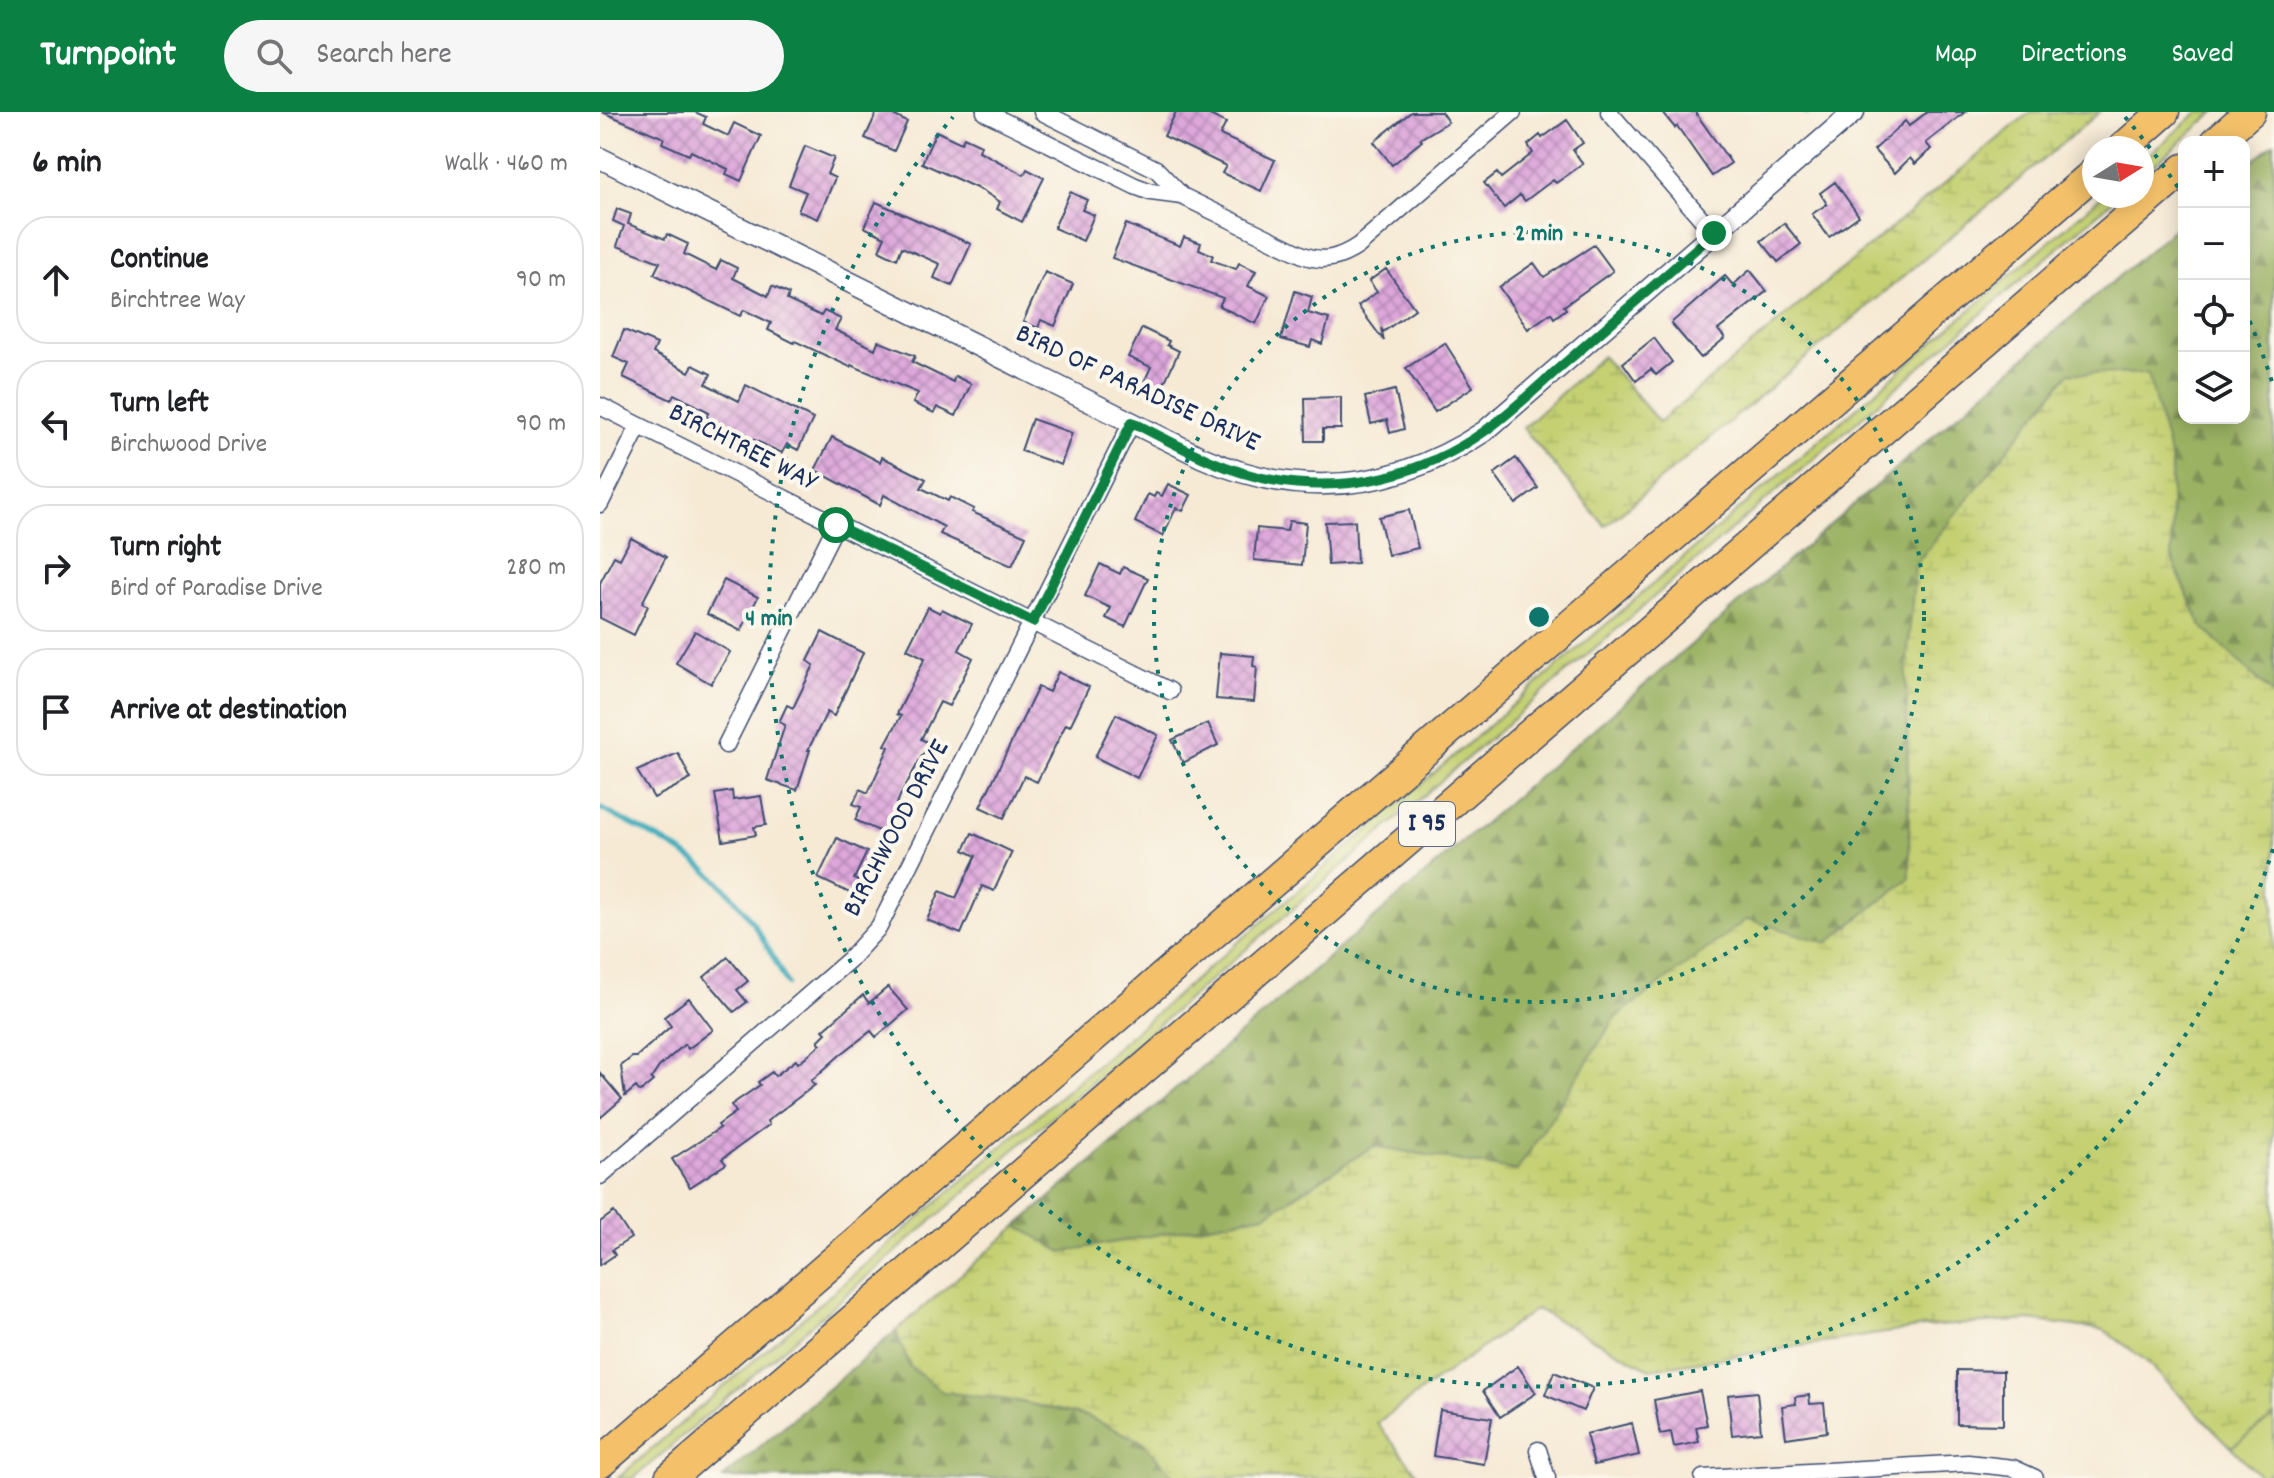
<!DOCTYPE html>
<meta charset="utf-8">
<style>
body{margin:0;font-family:Dekko,sans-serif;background:#f6f6f6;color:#202124}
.controls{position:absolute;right:24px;top:24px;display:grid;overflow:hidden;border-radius:16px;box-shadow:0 4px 20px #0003}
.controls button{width:72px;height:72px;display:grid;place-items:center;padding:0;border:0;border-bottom:2px solid #e0e0e0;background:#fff;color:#202124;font:40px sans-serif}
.compass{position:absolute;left:1482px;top:24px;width:72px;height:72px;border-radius:50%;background:#fff;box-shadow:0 4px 20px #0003;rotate:79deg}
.stop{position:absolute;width:24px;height:24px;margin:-18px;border:6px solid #0b8043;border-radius:50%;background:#fff}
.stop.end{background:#0b8043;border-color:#fff;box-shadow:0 2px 8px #0008}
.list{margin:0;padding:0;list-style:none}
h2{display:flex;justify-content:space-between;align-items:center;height:104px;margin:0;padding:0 32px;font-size:34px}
h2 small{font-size:26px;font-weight:400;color:#757577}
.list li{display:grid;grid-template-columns:52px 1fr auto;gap:24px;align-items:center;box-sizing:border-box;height:128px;margin:0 16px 16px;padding:0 16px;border:2px solid #e0e0e0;border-radius:32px}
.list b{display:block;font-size:30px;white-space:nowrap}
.list p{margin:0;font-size:26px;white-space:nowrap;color:#757577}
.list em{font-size:26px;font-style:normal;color:#757577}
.icon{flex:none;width:44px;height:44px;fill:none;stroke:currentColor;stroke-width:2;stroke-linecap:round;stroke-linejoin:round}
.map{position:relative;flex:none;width:1674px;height:1366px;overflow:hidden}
header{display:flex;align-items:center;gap:48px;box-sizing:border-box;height:112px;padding:0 40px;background:#0b8043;color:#fff}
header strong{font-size:38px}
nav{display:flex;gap:44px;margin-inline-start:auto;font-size:28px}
.search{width:560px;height:72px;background:#f6f6f6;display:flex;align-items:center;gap:20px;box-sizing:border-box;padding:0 28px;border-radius:44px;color:#757577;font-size:30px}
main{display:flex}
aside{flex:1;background:#fff}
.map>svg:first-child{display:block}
.grass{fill:#c4d072;stroke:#708068;stroke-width:2}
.forest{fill:url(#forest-firs);stroke:#5b7061;stroke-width:2}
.wetland{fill:url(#wetland-marsh);stroke:#708068;stroke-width:2}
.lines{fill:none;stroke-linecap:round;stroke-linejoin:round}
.stream{stroke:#3fadbd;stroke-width:5}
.building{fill:url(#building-cross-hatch)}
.minor-casing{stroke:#3c4b70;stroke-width:19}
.tertiary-casing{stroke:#3c4b70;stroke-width:23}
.motorway-casing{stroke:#3c4b70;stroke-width:33}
.minor{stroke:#fff;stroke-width:16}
.tertiary{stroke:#fff;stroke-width:20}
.motorway{stroke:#f4c16a;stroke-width:30}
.route{stroke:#0b8043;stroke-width:10}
.ring{fill:none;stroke:#0f766e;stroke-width:4;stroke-dasharray:4 8}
.labels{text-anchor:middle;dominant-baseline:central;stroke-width:8;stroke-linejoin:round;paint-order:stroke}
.shield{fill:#fbf7ec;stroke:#5e6b89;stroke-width:2}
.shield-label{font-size:26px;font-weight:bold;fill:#1b2f5e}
.street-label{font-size:28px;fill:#1b2f5e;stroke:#fbf7ec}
.centre{fill:#0f766e;stroke:#fbf7ec;stroke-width:4}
.ring-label{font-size:24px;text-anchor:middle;font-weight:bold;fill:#0f766e;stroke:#fbf7ec;stroke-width:8;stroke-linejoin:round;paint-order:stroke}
</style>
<header>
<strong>Turnpoint</strong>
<div class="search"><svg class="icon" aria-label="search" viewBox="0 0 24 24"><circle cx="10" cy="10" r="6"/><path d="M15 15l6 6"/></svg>Search here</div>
<nav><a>Map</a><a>Directions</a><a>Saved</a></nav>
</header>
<main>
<aside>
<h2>6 min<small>Walk · 460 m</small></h2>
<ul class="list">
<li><svg class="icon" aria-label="ahead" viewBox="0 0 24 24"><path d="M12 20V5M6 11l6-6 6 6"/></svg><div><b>Continue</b><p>Birchtree Way</p></div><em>90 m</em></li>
<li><svg class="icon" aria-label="left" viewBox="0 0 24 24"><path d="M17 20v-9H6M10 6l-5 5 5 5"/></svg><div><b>Turn left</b><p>Birchwood Drive</p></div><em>90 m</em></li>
<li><svg class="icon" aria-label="right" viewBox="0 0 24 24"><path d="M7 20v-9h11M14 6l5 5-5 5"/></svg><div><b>Turn right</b><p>Bird of Paradise Drive</p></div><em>280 m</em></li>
<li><svg class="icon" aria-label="arrive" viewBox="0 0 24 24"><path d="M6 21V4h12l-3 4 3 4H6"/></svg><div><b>Arrive at destination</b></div></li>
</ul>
</aside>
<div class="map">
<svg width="1674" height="1366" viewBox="0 0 1674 1366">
<defs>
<pattern id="forest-firs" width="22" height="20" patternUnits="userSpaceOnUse" patternTransform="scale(2)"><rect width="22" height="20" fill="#9bb264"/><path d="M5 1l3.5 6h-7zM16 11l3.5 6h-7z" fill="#7e9156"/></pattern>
<pattern id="wetland-marsh" width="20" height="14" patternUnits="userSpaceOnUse" patternTransform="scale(2)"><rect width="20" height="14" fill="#c4d072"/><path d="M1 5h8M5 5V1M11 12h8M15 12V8" fill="none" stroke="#a8b365"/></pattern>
<pattern id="building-cross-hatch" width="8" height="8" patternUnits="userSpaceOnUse" patternTransform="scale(2)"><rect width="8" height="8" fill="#dea7db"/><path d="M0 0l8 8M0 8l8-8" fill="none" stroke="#b388b5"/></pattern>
</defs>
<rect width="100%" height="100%" fill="#fbf7ec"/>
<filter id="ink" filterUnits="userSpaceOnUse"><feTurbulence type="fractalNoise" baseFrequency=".0125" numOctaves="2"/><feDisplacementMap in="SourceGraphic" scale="16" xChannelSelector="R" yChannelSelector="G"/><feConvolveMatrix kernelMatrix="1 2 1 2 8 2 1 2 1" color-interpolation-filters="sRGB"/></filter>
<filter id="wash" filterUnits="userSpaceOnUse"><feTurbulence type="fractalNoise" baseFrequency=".006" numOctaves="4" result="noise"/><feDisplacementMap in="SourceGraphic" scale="32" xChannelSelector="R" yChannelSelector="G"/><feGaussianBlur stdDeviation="1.8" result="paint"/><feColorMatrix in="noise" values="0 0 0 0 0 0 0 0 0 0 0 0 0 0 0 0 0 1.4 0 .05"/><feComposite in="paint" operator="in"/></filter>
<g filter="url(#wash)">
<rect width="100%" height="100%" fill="#f6ead5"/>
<path class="grass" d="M1598 0H1615L1542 63V49Z
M1502 84H1518L34 1366H18Z
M1674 1304V1357L1662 1366 1631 1335Z"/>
<path class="forest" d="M1674 31V583L1601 514 1572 446 1571 348 1306 563 1310 766 1227 831 1016 905 917 1059 774 1034 665 1103 462 1140 417 1114 1584 108V306H1644V57Z
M296 1219 310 1255 417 1289 486 1304 543 1330 576 1366H123Z"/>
<path class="wetland" d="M1430 0H1500L1005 414 923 316 1002 244 1059 310Z
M1469 261 1548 262 1571 348 1572 447 1601 514 1674 583V1304L1631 1335 1545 1248 1504 1218 1430 1208 1324 1215 1050 1257 936 1197 777 1311 821 1366H576L543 1330 486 1304 417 1289 343 1280 310 1255 296 1219 417 1114 462 1140 665 1103 774 1034 917 1059 1016 905 1147 807 1227 831 1310 766 1306 563 1315 453Z"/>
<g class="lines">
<path class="stream" d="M1205 0 1207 2
M0 696C35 715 74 732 106 758 143 789 166 829 187 872"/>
</g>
<g id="blocks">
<path class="building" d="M2 0H95L106 5 103 12 128 24 134 11 161 24 141 69 126 62 128 57 91 39 89 43 62 31 64 26Z
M277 0H297L295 4 307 10 294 39 265 26Z
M576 0H604L626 11 620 23 675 48 661 79 622 61 626 54 564 24Z
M811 0H841L848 10 820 27 822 29 792 53 774 30Z
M1062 0H1095L1131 51 1112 64 1077 14 1075 16Z
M1327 0H1365L1326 31 1331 37 1315 52 1310 46 1295 61 1274 38 1305 9 1309 14Z
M967 8 983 31 973 38 983 52 956 71 953 68 925 89 920 83 904 96 884 71 897 61 901 66 933 41 928 33 940 23 942 26Z
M336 19 361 31 364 25 381 33 379 39 424 63 427 57 444 66 422 110 397 97 400 90 383 79 322 51Z
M205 34 234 46 227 62 235 66 218 107 198 99 206 80 189 73Z
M1235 70 1259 104 1229 125 1212 102 1227 92 1220 81Z
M470 80 487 88 482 98 494 103 483 129 454 116Z
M276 90 371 132 352 174 334 166 340 152 302 135 297 147 279 138 285 125 264 115Z
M17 97 31 102 28 112 65 127 67 122 88 132 84 142 116 158 121 148 137 156 133 166 168 184 172 174 189 182 187 188 221 204 224 199 241 207 235 218 275 237 278 229 315 244 312 250 353 270 355 264 371 272 356 304 337 295 334 301 313 291 318 281 251 253 250 255 195 229 194 231 168 218 171 211 144 198 140 204 54 162 60 150 17 134 24 114 13 109Z
M1184 111 1201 132 1178 150 1161 129Z
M526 112 580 134 584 125 601 131 599 137 613 143 611 148 636 157 639 151 656 159 648 174 669 184 656 212 619 194 623 186 512 146Z
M994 133 1013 159 964 194 966 197 954 206 951 201 928 217 899 175 934 151 944 165Z
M786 157 815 197 783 220 781 216 784 229 758 194 777 180 769 169Z
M1150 158 1167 179 1118 218 1125 226 1101 246 1071 211 1125 164 1133 173Z
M445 160 473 172 455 214 441 208 438 216 423 210Z
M695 179 712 185 708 201 729 207 722 232 712 228 710 235 681 227Z
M542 216 569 229 567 233 579 239 561 278 544 270 551 255 528 245Z
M24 218 57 232 53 241 89 260 93 253 111 262 106 272 139 289 146 273 213 307 198 338 187 332 182 341 106 305 109 300 74 282 71 288 23 265 29 252 13 245Z
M1054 226 1072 250 1056 263 1051 257 1036 269 1023 251Z
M845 231 873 275 835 300 806 256Z
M795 278 804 317 790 321 787 308 771 312 765 285Z
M741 285V317H723V329H706L705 286Z
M432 307 472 321 461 353 421 339Z
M232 325 280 350 282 345 326 367 321 376 348 389 350 385 374 397 372 400 426 424 412 454 340 422 344 415 284 383 280 393 215 358Z
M916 346 938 376 916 392 894 362Z
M568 372 591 383 583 399 576 396 563 424 535 410 548 382 554 385 556 381 562 384Z
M809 398 818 436 788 443 779 405Z
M689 409 706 411 702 453 654 448 657 416 687 419Z
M755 409 757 451 728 453 725 410Z
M31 426 66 445 42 491 48 494 34 523 0 506V471L14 444 20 447Z
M500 452 520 462 523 455 548 466 525 515 506 506 511 496 485 484Z
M124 468 158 485 141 519 107 502Z
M328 495 340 501 342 497 372 512 359 538 373 546 349 594 340 590 321 627 329 631 300 684 285 722 255 708 261 695 253 692 260 677 268 681 289 635 285 633 301 604 297 602 325 546 307 537Z
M95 519 130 540 111 572 76 551Z
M222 520 263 541 234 604 227 600 208 638H210L197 678 167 668 185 613 179 610 187 593 193 596 214 553 208 549Z
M620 541 654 544 653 554 657 555 654 590 616 587Z
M458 560 489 575 470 614 466 612 437 670 424 664 404 706 380 695 438 575 449 580Z
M516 602 558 623 537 666 495 645Z
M608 611 618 633 583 651 572 628Z
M78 641 91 667 54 686 37 659Z
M132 679 133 688 161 684 166 713 154 715 156 723 123 729 115 682Z
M372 721 412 740 394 779 382 774 361 822 327 808 340 779 356 786 376 744 364 738Z
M237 726 267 740 254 767 262 771 256 784 218 766Z
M128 845 148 869 137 878 147 890 134 900 104 865Z
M288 875 308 898 276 925 271 919 240 943 211 969 215 973 167 1009 169 1013 122 1047 126 1052 90 1075 72 1047 120 1016 118 1013 136 1000 131 993 160 973 158 970 172 960 175 964 196 948 198 951 221 932 218 929 226 921 223 918 263 883 269 891Z
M89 886 113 918 88 937 85 932 59 955 51 967 53 969 40 980 36 975 25 984 21 954 32 945H36L71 914 64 905Z
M0 961 22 987 0 1006Z
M14 1100 31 1126 12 1138 15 1143 0 1153V1110Z
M918 1254 936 1281 900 1305 883 1279Z
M1357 1258 1403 1259V1313L1357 1312Z
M954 1260 993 1276 983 1299 945 1283Z
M1100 1279 1107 1313 1096 1315 1099 1330 1074 1335 1071 1320 1060 1322 1054 1288Z
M1157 1280 1161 1320 1132 1323 1128 1283Z
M1209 1283 1210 1292 1224 1291 1227 1320 1186 1326 1182 1294 1196 1292 1195 1285Z
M840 1298 892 1306 884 1352 833 1344Z
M1032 1311 1039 1343 994 1353 986 1322Z"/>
</g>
</g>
<g filter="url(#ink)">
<use href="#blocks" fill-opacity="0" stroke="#3c4b70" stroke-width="2"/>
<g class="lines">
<defs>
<path id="minor" d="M385 0 535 74 551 80 582 84 703 143C723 151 740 146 758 134L913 0
M442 0 556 57 582 84
M1009 0 1114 121
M0 294 570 579
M0 392 39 314
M126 633 236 413
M0 1064 249 848 279 815 532 310
M938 1338 947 1366
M1103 1366 1368 1351 1413 1356 1435 1366"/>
<path id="tertiary" d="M0 46 601 345C700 389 795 379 885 319L1254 0"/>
<path id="motorway" d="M1616 30 1650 0
M1523 36 1564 0
M0 1351 1494 61
M70 1366 1584 57"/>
</defs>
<use href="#minor" class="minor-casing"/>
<use href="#tertiary" class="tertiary-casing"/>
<use href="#motorway" class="motorway-casing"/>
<use href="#minor" class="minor"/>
<use href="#tertiary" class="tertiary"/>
<use href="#motorway" class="motorway"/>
</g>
</g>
<g class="lines" filter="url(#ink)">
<path class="route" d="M236 413 433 510 532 310C577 333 622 359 672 368 747 382 823 363 885 319 916 297 943 269 972 245 1020 203 1067 162 1114 121"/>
</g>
<g class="ring">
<circle cx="939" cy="505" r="385"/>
<path d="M1673 737A770 770 0 1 1 353 5M1525 5A770 770 0 0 1 1581 80M1645 198A770 770 0 0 1 1673 273"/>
</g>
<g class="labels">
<rect class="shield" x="799" y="690" width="56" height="44" rx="6"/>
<g class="shield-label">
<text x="827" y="712">I 95</text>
</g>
<g class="street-label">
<text transform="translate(537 278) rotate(25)">BIRD OF PARADISE DRIVE</text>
<text transform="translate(142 337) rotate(27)">BIRCHTREE WAY</text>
<text transform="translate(298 717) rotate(-62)">BIRCHWOOD DRIVE</text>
</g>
</g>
<circle cx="939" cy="505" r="12" class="centre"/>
<g class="ring-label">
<text x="939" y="128">2 min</text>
<text x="169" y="513">4 min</text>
</g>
</svg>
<div class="controls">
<button>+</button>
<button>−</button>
<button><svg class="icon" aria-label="locate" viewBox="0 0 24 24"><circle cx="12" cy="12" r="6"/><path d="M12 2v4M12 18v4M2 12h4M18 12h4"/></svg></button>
<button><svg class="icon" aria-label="layers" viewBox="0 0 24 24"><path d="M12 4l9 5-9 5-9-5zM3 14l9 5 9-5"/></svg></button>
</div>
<svg class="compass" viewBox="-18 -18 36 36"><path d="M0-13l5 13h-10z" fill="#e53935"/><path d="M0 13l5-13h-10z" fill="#757577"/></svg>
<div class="stop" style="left:236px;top:413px"></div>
<div class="stop end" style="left:1114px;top:121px"></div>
</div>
</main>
